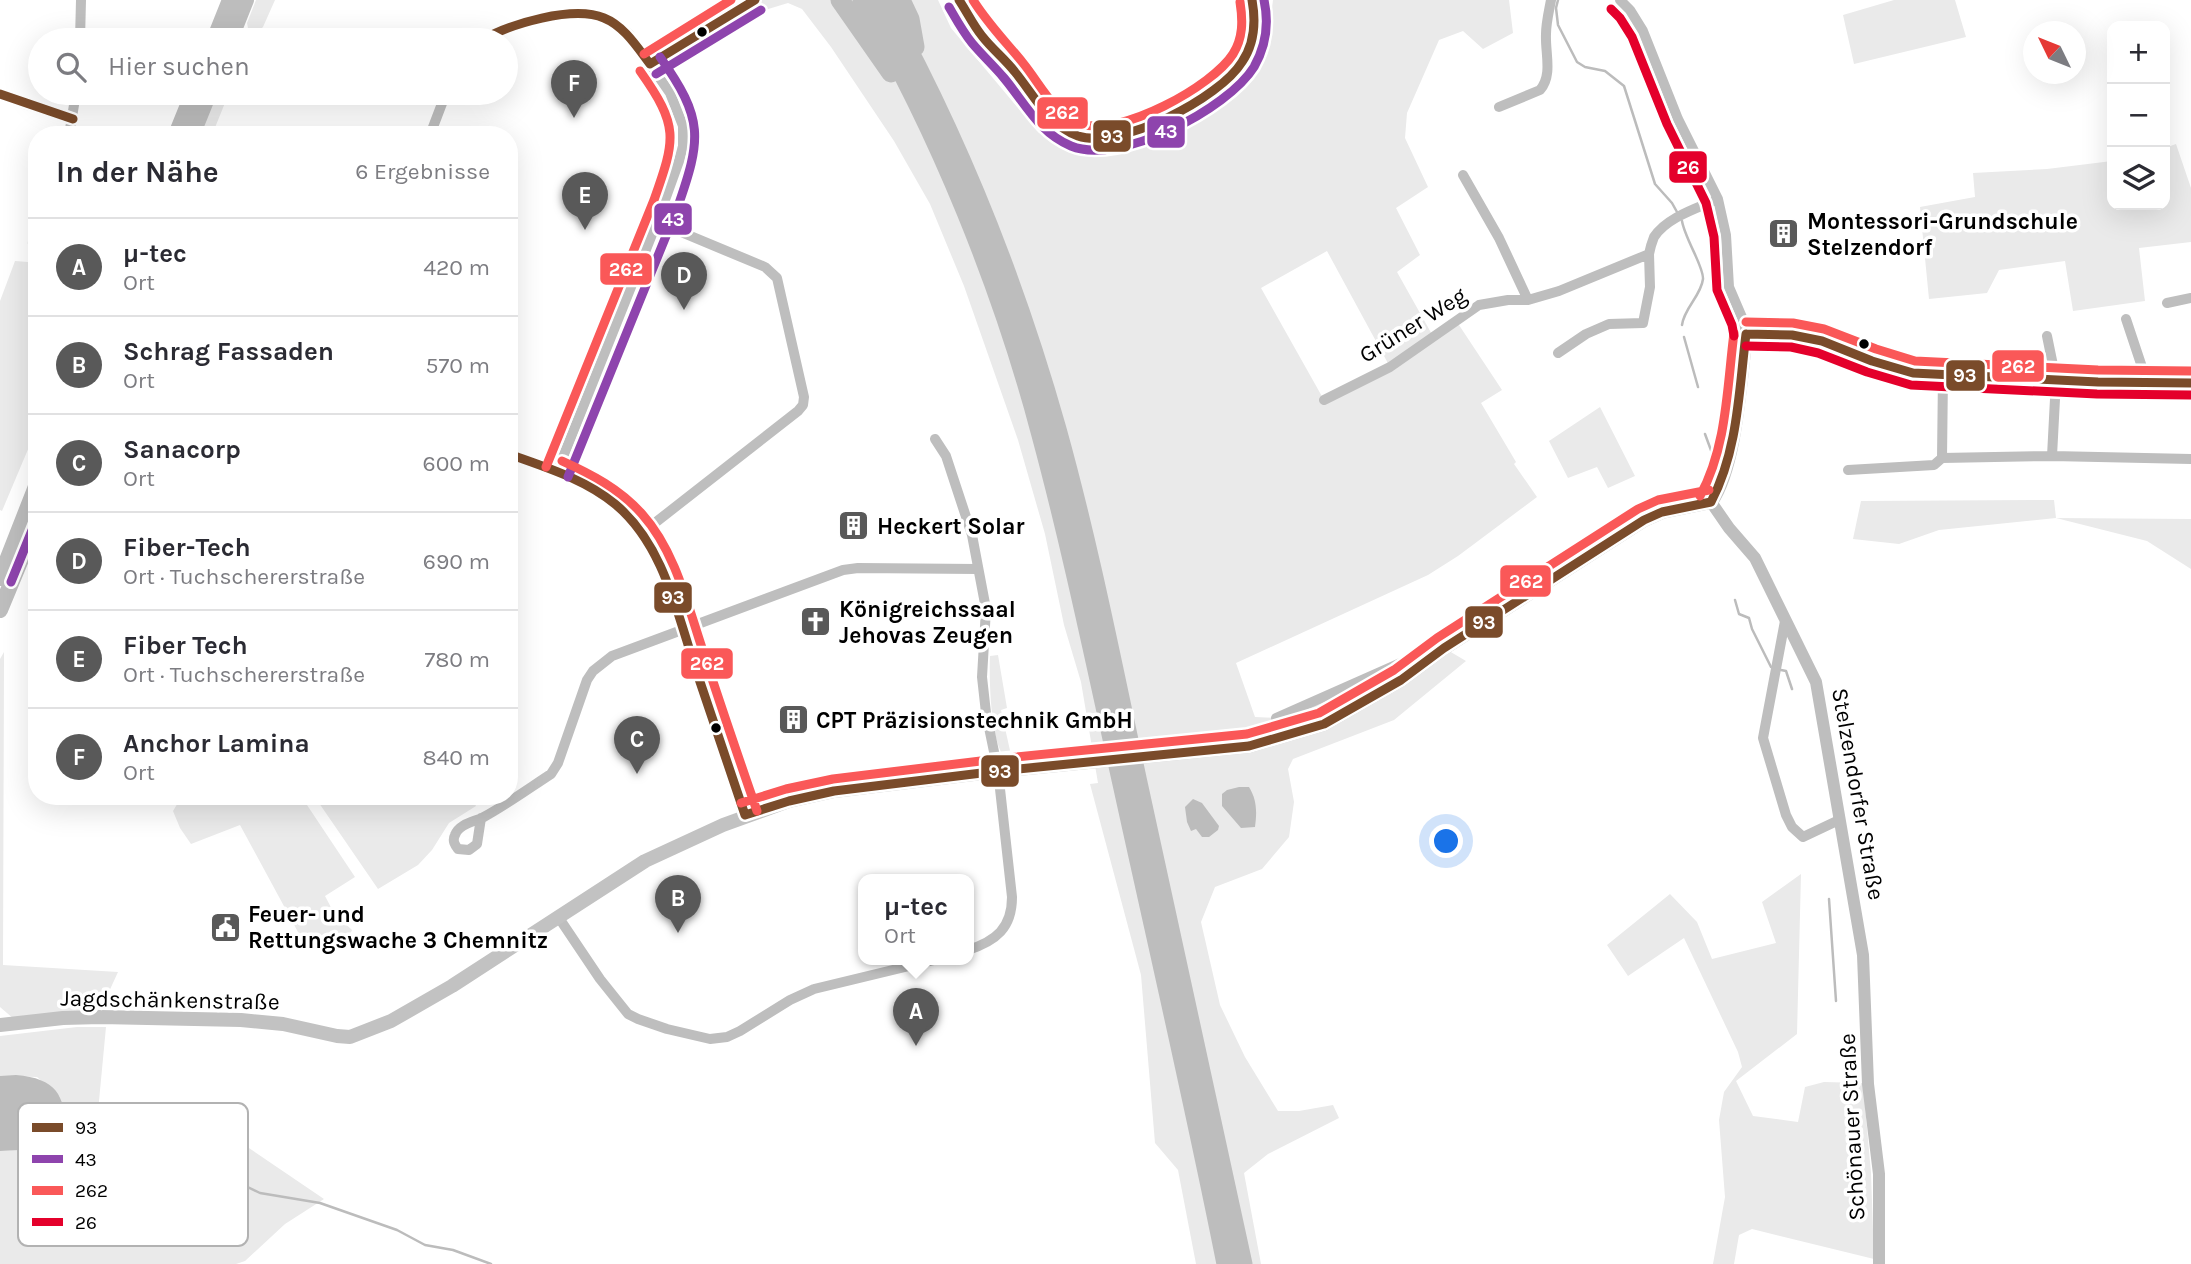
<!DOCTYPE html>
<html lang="de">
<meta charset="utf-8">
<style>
body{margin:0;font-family:Karla,sans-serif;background:#f2f2f3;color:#2b2b33}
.controls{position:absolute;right:21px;top:21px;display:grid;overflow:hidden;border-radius:14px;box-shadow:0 7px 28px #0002}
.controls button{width:63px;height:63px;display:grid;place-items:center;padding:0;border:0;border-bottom:2px solid #e1e1e2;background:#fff;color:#2b2b33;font:35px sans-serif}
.compass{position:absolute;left:2023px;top:21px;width:63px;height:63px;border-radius:50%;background:#fff;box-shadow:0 7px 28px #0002;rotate:313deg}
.you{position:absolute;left:1447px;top:842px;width:24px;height:24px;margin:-18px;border:5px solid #fff;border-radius:50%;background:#1a73e8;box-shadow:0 0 0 10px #1a73e833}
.badge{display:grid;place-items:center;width:46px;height:46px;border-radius:50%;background:#595959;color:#fff;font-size:23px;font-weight:700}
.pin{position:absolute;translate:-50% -58px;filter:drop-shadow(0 2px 4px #0008)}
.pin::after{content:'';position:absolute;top:37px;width:24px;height:21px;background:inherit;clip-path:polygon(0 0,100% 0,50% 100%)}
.popup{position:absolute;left:858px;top:874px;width:116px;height:91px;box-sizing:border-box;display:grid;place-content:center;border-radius:14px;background:#fff;filter:drop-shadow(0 2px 5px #0005);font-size:23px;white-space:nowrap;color:#7c7c81}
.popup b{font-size:26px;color:#2b2b33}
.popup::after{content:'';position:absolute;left:50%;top:100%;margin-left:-14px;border:14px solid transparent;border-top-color:#fff}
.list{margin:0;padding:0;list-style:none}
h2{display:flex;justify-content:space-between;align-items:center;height:91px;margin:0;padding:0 28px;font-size:30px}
h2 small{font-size:23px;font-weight:400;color:#7c7c81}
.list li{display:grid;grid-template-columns:46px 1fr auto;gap:21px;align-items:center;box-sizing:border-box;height:98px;padding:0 28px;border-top:2px solid #e1e1e2}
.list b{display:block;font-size:26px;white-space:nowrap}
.list p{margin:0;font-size:23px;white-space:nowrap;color:#7c7c81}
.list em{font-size:23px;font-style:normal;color:#7c7c81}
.icon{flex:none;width:38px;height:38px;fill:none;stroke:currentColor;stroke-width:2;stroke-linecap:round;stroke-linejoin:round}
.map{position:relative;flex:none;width:2191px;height:1264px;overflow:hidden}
.search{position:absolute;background:#fff;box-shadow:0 7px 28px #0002;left:28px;top:28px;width:490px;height:77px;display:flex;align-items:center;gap:18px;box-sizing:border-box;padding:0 24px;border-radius:38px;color:#7c7c81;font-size:26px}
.panel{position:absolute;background:#fff;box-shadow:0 7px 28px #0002;left:28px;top:126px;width:490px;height:679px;border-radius:28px}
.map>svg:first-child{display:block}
.green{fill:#eaeaea;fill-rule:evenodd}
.water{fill:#bcbcbc}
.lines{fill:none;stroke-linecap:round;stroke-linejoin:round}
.stream{stroke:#bcbcbc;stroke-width:2.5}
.minor{stroke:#bebebe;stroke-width:10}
.tertiary{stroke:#bebebe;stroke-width:12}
.secondary{stroke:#c2c2c2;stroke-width:14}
.primary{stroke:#bdbdbd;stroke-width:16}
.trunk{stroke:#bdbdbd;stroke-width:18}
.motorway{stroke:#bdbdbd;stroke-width:19}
.bus-1-casing{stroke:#fff;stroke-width:14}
.bus-2-casing{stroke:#fff;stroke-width:14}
.bus-3-casing{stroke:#fff;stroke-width:14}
.bus-4-casing{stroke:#fff;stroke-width:14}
.bus-1{stroke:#7a4b2a;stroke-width:9}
.bus-2{stroke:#8e44ad;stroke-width:9}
.bus-3{stroke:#fa5858;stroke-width:9}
.bus-4{stroke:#e4002b;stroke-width:9}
.bus-dot{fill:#000;stroke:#fff;stroke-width:2.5}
.labels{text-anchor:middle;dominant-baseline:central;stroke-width:7;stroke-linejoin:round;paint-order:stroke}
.poi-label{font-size:23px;font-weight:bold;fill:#000;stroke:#fff;text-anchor:start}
.street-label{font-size:23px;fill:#000;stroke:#fff}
.key{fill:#fff;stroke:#b2b2b2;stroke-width:2}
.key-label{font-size:19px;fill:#000}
.line-badge{stroke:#fff;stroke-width:2.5}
.badge-label{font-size:19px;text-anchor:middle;font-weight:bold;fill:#fff}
</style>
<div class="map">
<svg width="2191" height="1264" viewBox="0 0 2191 1264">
<rect width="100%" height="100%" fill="#fff"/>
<path class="green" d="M256 0H275L263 27 250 39 247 23Z
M760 0H938L951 28 1039 133 1101 155 1230 94 1268 40 1273 0H1509L1513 33 1483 49 1463 31 1439 40 1407 113 1405 138 1428 187 1396 208 1420 255 1397 272 1434 338 1457 322 1502 390 1481 403 1516 462 1514 464 1537 497 1458 556 1428 575 1236 663 1255 717 1276 718 1444 648 1466 661 1394 720 1293 759 1288 769 1294 802 1289 837 1262 869 1215 887 1201 922 1220 1005 1245 1057 1278 1111H1299L1333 1105 1339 1118 1268 1154 1244 1173 1261 1264H1196L1178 1170 1155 1143 1141 975 1090 784 1098 783 1081 682 1064 625 1045 534 1018 440 964 286 930 204 894 141 831 47 802 9 788 3 765 10ZM1327 251 1390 367 1324 400 1261 288Z
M1894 0H1955L1966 37 1854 64 1843 15Z
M213 93H229L212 135H196Z
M2176 144 2191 188V242L2139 248 2145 301 2073 311 2065 261 1999 270 1987 293 1929 299 1920 207 1975 197 1973 173 2047 169 2112 161V205H2165V148Z
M15 261 28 262 37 267V428L2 511 0 510V301Z
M1600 407 1635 476 1608 488 1597 467 1568 478 1549 441Z
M2054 500 2056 518 2191 519V569L2147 541 2056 518 1939 530 1899 544 1853 539 1861 501Z
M4 652 3 965 118 972 101 1009 84 1013 14 1019 0 1007V659Z
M998 655 1007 708 1001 710 1011 755 1015 761H1008C990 749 989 677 990 656Z
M182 796H312L307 805 355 877 325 896 334 913 352 930 345 946 323 953 305 945 240 825 191 844 180 828 173 811Z
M330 796H471L476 806 449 823 432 850 418 865 378 889 319 803Z
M1801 874 1797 1034 1736 1081 1753 1116 1798 1122 1805 1087 1824 1082 1863 1083 1871 1173 1874 1259 1752 1229 1739 1235 1734 1264H1713L1725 1197 1719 1120 1724 1092 1742 1067 1738 1052 1684 938 1628 976 1607 945 1670 894 1697 922 1712 959 1776 943 1762 902Z
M77 1027H106L97 1122 99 1133 118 1144 137 1143 193 1119 240 1142 324 1199 285 1224 245 1261 236 1264H0V1151L63 1148 65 1128 60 1097 37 1077 0 1076V1036Z"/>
<path class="water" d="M37 612V704C27 695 26 635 31 622 33 619 35 616 37 612Z
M1239 787H1249C1257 800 1257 812 1255 827L1241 828 1222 806V794L1227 790Z
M1193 799 1202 803 1219 826 1218 830 1209 837H1202L1196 829 1191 831 1187 822 1185 807Z
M16 1075C65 1079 67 1104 64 1148L0 1151V1076Z"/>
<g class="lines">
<path class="stream" d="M1558 0 1556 8 1558 25 1577 62 1585 67 1605 71 1624 86 1655 184 1672 203 1677 212
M1682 325C1684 308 1701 296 1703 279 1704 267 1685 239 1682 221
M1684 337 1698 387
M1701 497 1712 453 1705 434
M1735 600 1739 614 1749 618 1752 629 1771 667
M1781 670 1786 671 1792 689
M1829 899 1836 1001
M62 1109 71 1113C79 1132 91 1142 107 1154L126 1153 212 1164 227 1177 260 1193 320 1203 397 1230 425 1245 453 1250 491 1264"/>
<path class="minor" d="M959 0C967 12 973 25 982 36 992 48 1004 59 1014 71 1034 95 1045 123 1076 135 1087 139 1100 140 1112 138 1140 133 1193 104 1217 88 1228 81 1236 71 1243 61 1255 40 1257 23 1252 0
M1620 0 1630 10 1643 31 1678 119 1718 199 1726 235 1729 287 1744 322 1746 334
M80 40 81 0
M482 40 498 31 564 14 579 12 601 16 617 24 629 34 670 93 683 126V146L679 161 657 222 557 472
M650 64 755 0
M0 94 27 105 73 119
M1499 107 1540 90C1553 75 1545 53 1546 34 1546 23 1549 11 1551 0
M69 135 76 93
M430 135 446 93
M1463 175 1499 238 1528 300
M37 226C32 237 31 248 37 259
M2167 303 2191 298
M2126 319 2147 382
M2047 336 2056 380 2052 456
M1558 353 1586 334 1609 324 1643 323 1650 287 1649 254
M1324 400 1390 367 1479 305 1508 300H1528L1559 291 1649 254C1650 249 1652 242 1654 237 1667 217 1698 208 1718 199
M935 439 946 456 972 535 986 609 982 677 986 713 998 771 1012 897C1012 928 996 941 968 950
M509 454C545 467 586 479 616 505 666 548 684 633 704 694
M1942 458 2052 456 2191 459
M1848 470 1934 465 1942 458 1943 375
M642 533 798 411 803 405 804 397 777 278 765 267 657 222
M1785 621 1763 738 1786 815 1792 827 1803 837 1839 820
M1276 718 1398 664 1435 651
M481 818 477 844 469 850 458 849C455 845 452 841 455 835 459 824 473 822 482 818 506 805 528 789 551 774L558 763 587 680 593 671 612 656 843 570 858 568 977 569
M559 918 600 979 628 1014 638 1019 667 1029 710 1039 727 1037 740 1031 790 1000 814 989 934 960"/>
<path class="tertiary" d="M1711 502 1729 528 1755 558 1816 682 1863 955 1868 1084 1879 1174V1264"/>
<path class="secondary" d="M0 1025 63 1018 101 1017 241 1020 283 1024 337 1036 350 1037 391 1021 452 986 645 861 723 825 789 801 834 791 998 771 1249 746 1324 724 1401 680 1444 648 1644 520 1662 512 1711 502C1736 466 1740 380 1746 334L1792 335 1822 341 1872 361 1913 373 2098 382 2191 383"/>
<path class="primary" d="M0 578 37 484
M0 610 37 521"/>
<path class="trunk" d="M215 40 231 0
M229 40 245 0
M177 135 194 93
M191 135 208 93"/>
<path class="motorway" d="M840 0 891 73
M862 0C939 132 1002 287 1041 435 1072 550 1096 667 1122 784 1157 944 1194 1103 1226 1264
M882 0C957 135 1015 280 1057 429 1089 544 1112 661 1137 778 1173 940 1209 1102 1243 1264
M901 0 910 19 915 47"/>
<defs>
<path id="bus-1" d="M959 0C967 12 973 25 982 36 992 49 1005 59 1015 72 1034 95 1048 125 1078 136 1120 150 1220 98 1242 62 1255 43 1256 22 1252 0
M482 40C510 24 573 5 604 18 624 26 637 47 650 64
M650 64 755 0
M0 94 73 119
M1746 334 1792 335 1822 341 1872 361 1913 373 2098 382 2191 383
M509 454C545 467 585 479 615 504 662 543 676 608 694 664 711 714 728 765 745 815
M1711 502C1738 451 1739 390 1746 334
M745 815 789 801 834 791 998 771 1249 746 1324 724 1401 680 1444 648 1644 520 1662 512 1711 502"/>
<path id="bus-2" d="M949 7C956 19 963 32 972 43 982 55 994 66 1004 78 1025 103 1039 133 1071 146 1119 166 1228 109 1254 67 1266 46 1269 23 1264 0
M656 74 761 10
M568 477 677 209C702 138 704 119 660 57
M11 582 37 518"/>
<path id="bus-3" d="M973 0C988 24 1006 42 1023 63 1041 85 1054 115 1082 124 1120 137 1213 86 1233 54 1243 38 1243 21 1240 2
M644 54 731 0
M1746 322 1793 323 1824 329 1876 349 1915 361 2098 370 2191 371
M562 461C591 474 620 489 642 514 676 552 688 607 704 654 721 707 739 759 757 811
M546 467 654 200C676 138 679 126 640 71
M1700 496C1727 447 1727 387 1734 333
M741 803 786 789 833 779 997 759 1247 734 1319 713 1394 670 1437 638 1638 509 1658 500 1709 490"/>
<path id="bus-4" d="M1611 9 1620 18 1632 37 1667 124 1706 203 1714 237 1717 290 1732 325 1734 336
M1746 346 1791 347 1818 353 1867 372 1911 385 2097 394 2191 395"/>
</defs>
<use href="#bus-1" class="bus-1-casing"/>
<use href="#bus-2" class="bus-2-casing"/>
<use href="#bus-3" class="bus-3-casing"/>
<use href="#bus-4" class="bus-4-casing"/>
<use href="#bus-1" class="bus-1"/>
<use href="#bus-2" class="bus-2"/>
<use href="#bus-3" class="bus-3"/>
<use href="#bus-4" class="bus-4"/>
</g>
<defs>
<symbol id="building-square" viewBox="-11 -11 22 22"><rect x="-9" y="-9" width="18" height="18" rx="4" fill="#595959" stroke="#fff"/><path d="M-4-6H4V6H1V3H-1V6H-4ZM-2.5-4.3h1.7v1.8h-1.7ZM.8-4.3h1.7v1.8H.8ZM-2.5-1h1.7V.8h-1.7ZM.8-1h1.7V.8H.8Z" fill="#fff"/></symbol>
<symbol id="church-square" viewBox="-11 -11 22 22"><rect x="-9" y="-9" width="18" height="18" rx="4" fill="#595959" stroke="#fff"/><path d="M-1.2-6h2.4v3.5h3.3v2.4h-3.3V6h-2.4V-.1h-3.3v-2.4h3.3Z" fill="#fff"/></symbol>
<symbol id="civic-square" viewBox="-11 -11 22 22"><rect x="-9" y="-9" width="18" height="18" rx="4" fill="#595959" stroke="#fff"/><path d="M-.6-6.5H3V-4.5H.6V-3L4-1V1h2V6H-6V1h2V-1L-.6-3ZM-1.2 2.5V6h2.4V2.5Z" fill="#fff"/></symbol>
</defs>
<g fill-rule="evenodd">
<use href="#building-square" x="1766" y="216" width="35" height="35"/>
<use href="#building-square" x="836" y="508" width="35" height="35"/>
<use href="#church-square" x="798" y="604" width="35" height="35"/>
<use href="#building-square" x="776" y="702" width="35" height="35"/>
<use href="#civic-square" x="208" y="910" width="35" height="35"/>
</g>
<g class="bus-dot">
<circle cx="702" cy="32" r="6"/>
<circle cx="1864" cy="344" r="6"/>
<circle cx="716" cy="728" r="6"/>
</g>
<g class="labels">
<g class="poi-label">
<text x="1807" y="221">Montessori-Grundschule<tspan x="1807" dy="26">Stelzendorf</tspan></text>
<text x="877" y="526">Heckert Solar</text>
<text x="839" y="609">Königreichssaal<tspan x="839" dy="26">Jehovas Zeugen</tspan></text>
<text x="816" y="720">CPT Präzisionstechnik GmbH</text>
<text x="248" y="914">Feuer- und<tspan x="248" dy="26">Rettungswache 3 Chemnitz</tspan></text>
</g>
<g class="street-label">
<text transform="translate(1413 325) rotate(-32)">Grüner Weg</text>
<text transform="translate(1858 794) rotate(80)">Stelzendorfer Straße</text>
<text transform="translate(170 1000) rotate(1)">Jagdschänkenstraße</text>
<text transform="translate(1852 1127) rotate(-93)">Schönauer Straße</text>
</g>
</g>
<rect x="18" y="1103" width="230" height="143" rx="10" class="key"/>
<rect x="32" y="1123" width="31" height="9" fill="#7a4b2a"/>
<rect x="32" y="1155" width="31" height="8" fill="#8e44ad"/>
<rect x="32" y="1186" width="31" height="9" fill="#fa5858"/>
<rect x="32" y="1218" width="31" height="8" fill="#e4002b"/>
<g class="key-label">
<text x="75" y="1134">93</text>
<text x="75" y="1166">43</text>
<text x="75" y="1197">262</text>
<text x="75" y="1229">26</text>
</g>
<g class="line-badge">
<rect x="1036" y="96" width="53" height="34" rx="7" fill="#fa5858"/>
<rect x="1146" y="115" width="40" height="34" rx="7" fill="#8e44ad"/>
<rect x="1092" y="119" width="40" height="34" rx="7" fill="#7a4b2a"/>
<rect x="1668" y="150" width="40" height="34" rx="7" fill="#e4002b"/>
<rect x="653" y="202" width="40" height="34" rx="7" fill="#8e44ad"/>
<rect x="599" y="252" width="54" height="34" rx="7" fill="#fa5858"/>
<rect x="1991" y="349" width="54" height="34" rx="7" fill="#fa5858"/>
<rect x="1945" y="359" width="41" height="33" rx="7" fill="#7a4b2a"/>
<rect x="1499" y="564" width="53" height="34" rx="7" fill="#fa5858"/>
<rect x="653" y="581" width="40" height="33" rx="7" fill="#7a4b2a"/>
<rect x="1464" y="605" width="40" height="34" rx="7" fill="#7a4b2a"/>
<rect x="680" y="647" width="54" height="33" rx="7" fill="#fa5858"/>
<rect x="980" y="754" width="40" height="34" rx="7" fill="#7a4b2a"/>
</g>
<g class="badge-label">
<text x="1062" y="119">262</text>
<text x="1166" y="138">43</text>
<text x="1112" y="143">93</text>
<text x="1688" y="174">26</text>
<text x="673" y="226">43</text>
<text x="626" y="276">262</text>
<text x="2018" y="373">262</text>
<text x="1965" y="382">93</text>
<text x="1526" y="588">262</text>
<text x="673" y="604">93</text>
<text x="1484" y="629">93</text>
<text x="707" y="670">262</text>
<text x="1000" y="778">93</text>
</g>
</svg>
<div class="controls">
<button>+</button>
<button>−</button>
<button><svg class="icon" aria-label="layers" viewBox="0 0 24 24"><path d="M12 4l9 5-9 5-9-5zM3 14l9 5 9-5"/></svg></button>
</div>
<svg class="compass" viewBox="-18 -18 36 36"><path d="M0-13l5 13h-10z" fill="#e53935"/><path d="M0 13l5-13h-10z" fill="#7c7c81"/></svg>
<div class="you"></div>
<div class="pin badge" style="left:916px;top:1046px">A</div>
<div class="popup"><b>µ-tec</b>Ort</div>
<div class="pin badge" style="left:678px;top:933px">B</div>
<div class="pin badge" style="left:637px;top:774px">C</div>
<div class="pin badge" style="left:684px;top:310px">D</div>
<div class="pin badge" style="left:585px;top:230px">E</div>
<div class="pin badge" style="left:574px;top:118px">F</div>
<div class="search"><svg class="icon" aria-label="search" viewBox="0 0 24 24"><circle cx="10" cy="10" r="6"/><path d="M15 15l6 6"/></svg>Hier suchen</div>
<section class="panel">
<h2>In der Nähe<small>6 Ergebnisse</small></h2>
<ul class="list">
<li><span class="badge">A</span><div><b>µ-tec</b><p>Ort</p></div><em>420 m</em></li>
<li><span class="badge">B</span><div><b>Schrag Fassaden</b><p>Ort</p></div><em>570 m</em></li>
<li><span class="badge">C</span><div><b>Sanacorp</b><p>Ort</p></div><em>600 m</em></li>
<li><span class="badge">D</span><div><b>Fiber-Tech</b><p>Ort · Tuchschererstraße</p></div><em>690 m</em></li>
<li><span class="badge">E</span><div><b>Fiber Tech</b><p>Ort · Tuchschererstraße</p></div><em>780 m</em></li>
<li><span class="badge">F</span><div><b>Anchor Lamina</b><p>Ort</p></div><em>840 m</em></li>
</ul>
</section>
</div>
